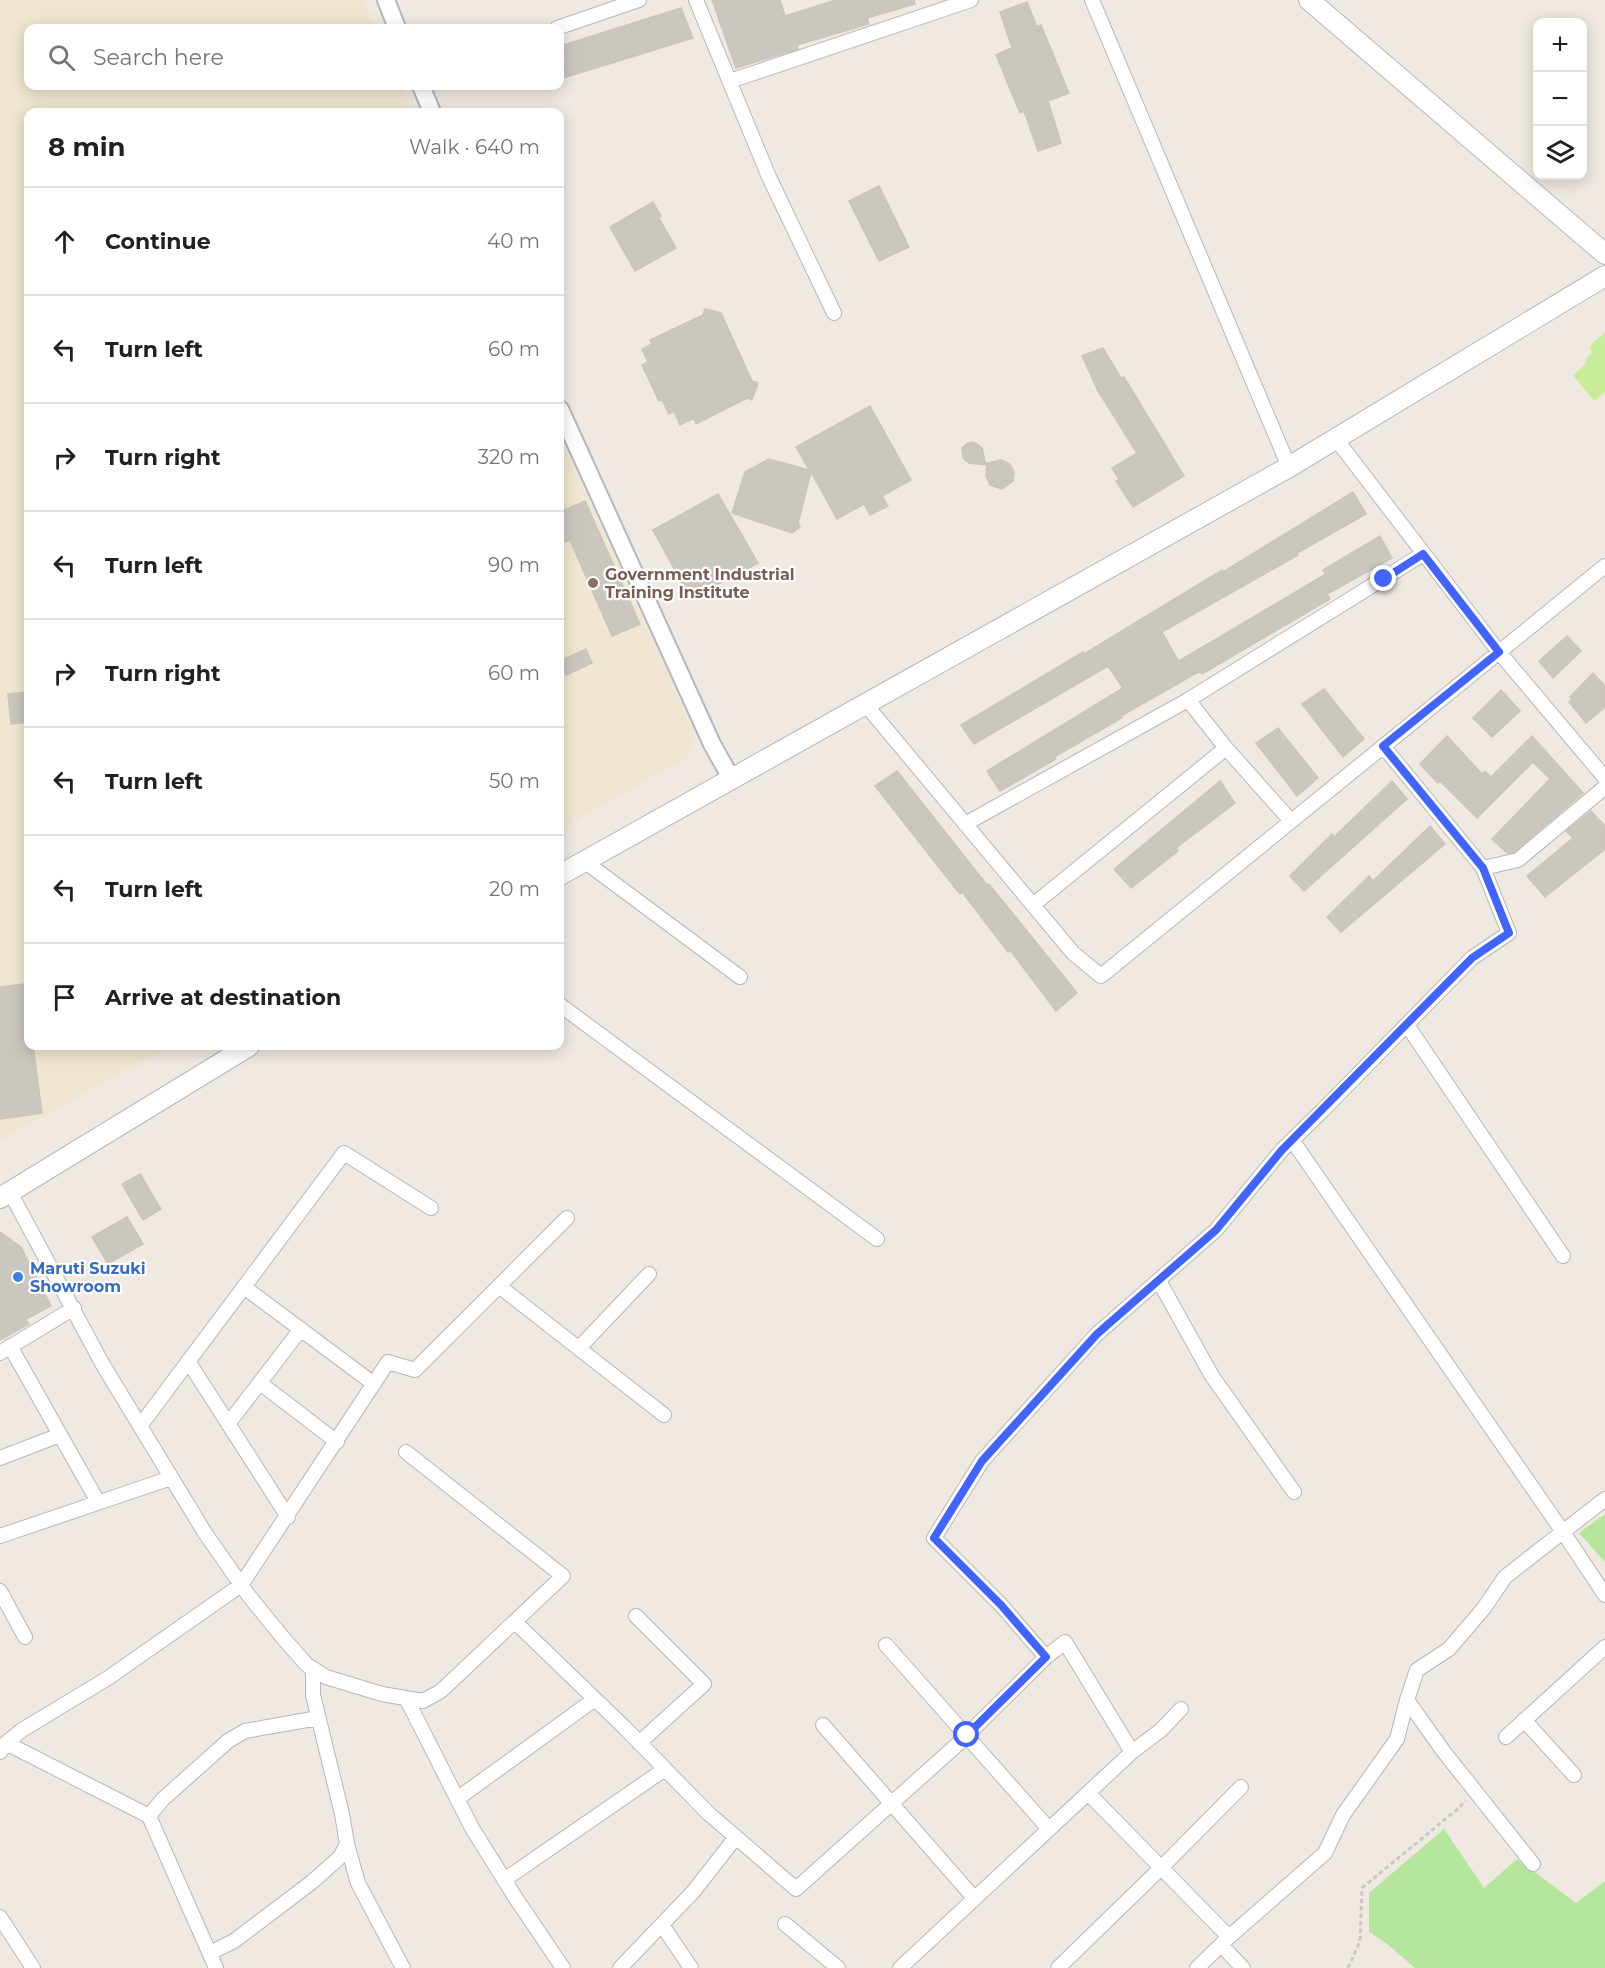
<!DOCTYPE html>
<meta charset="utf-8">
<style>
body{margin:0;font-family:Montserrat,sans-serif;background:#f6f6f6;color:#202124}
.controls{position:absolute;right:18px;top:18px;display:grid;overflow:hidden;border-radius:12px;box-shadow:0 3px 15px #0003}
.controls button{width:54px;height:54px;display:grid;place-items:center;padding:0;border:0;border-bottom:2px solid #e0e0e0;background:#fff;color:#202124;font:30px sans-serif}
.stop{position:absolute;width:18px;height:18px;margin:-14px;border:4px solid #4264fb;border-radius:50%;background:#fff}
.stop.end{background:#4264fb;border-color:#fff;box-shadow:0 2px 6px #0008}
.list{margin:0;padding:0;list-style:none}
h2{display:flex;justify-content:space-between;align-items:center;height:78px;margin:0;padding:0 24px;font-size:26px}
h2 small{font-size:20px;font-weight:400;color:#757577}
.list li{display:grid;grid-template-columns:39px 1fr auto;gap:18px;align-items:center;box-sizing:border-box;height:108px;padding:0 24px;border-top:2px solid #e0e0e0}
.list b{display:block;font-size:22px;white-space:nowrap}
.list em{font-size:20px;font-style:normal;color:#757577}
.icon{flex:none;width:33px;height:33px;fill:none;stroke:currentColor;stroke-width:2;stroke-linecap:round;stroke-linejoin:round}
.map{position:relative;flex:none;width:1605px;height:1968px;overflow:hidden}
.search{position:absolute;background:#fff;box-shadow:0 3px 15px #0003;left:24px;top:24px;width:540px;height:66px;display:flex;align-items:center;gap:15px;box-sizing:border-box;padding:0 21px;border-radius:12px;color:#757577;font-size:22px}
.panel{position:absolute;background:#fff;box-shadow:0 3px 15px #0003;left:24px;top:108px;width:540px;height:942px;border-radius:12px}
.map>svg:first-child{display:block}
.education{fill:#f0e6d1}
.green{fill:#b6e59e}
.pitch{fill:#c9ec9a}
.building{fill:#cbc7bf;stroke:#cbc5ba;stroke-width:1.5}
.lines{fill:none;stroke-linecap:round;stroke-linejoin:round}
.minor-casing{stroke:#b4b7c1;stroke-width:16}
.tertiary-casing{stroke:#b4b7c1;stroke-width:20}
.secondary-casing{stroke:#b4b7c1;stroke-width:22}
.path{stroke:#c9c9c9;stroke-width:3;stroke-dasharray:4.5 3;stroke-linecap:butt}
.minor{stroke:#fff;stroke-width:14}
.tertiary{stroke:#fff;stroke-width:16}
.secondary{stroke:#fff;stroke-width:20}
.route{stroke:#4264fb;stroke-width:8}
.education-dot{fill:#8d6e63;stroke:#fff;stroke-width:2}
.shop-dot{fill:#3f7fe0;stroke:#fff;stroke-width:2}
.labels{text-anchor:middle;dominant-baseline:central;stroke-width:4.5;stroke-linejoin:round;paint-order:stroke}
.education-label{font-size:16px;font-weight:bold;fill:#785e54;stroke:#fff;text-anchor:start}
.shop-label{font-size:16px;font-weight:bold;fill:#366cbe;stroke:#fff;text-anchor:start}
</style>
<div class="map">
<svg width="1605" height="1968" viewBox="0 0 1605 1968">
<rect width="100%" height="100%" fill="#efe9e1"/>
<path class="education" d="M0 0H363L376 28H28V86H401L413 112H28V1046H171L0 1140Z
M560 438 692 728 695 739 685 759 560 829Z"/>
<path class="green" d="M1605 1514V1562L1579 1533Z
M1444 1829 1484 1888 1517 1859 1576 1903 1605 1881V1968H1415L1386 1943 1369 1932V1893Z"/>
<path class="pitch" d="M1605 333V392L1594 401 1573 375 1586 364 1587 357 1592 353 1590 348 1593 342Z"/>
<path class="building" d="M712 0H780L785 16 836 0H914L915 4 867 18 869 24 797 45 798 49 736 68Z
M1027 2 1037 27 1041 25 1069 93 1048 101 1061 143 1038 151 1024 111 1020 113 996 55 1012 48 1000 12Z
M681 8 693 38 560 79V46Z
M879 186 909 247 879 261 849 201Z
M653 202 661 216 659 218 676 248 635 271 610 227Z
M705 309 721 313 752 381 758 383 752 400 747 398 696 424 694 418 680 425 674 411 669 414 662 400 659 401 642 365 648 362 642 349 652 344 650 340 703 315Z
M1103 348 1121 378 1124 377 1184 476 1133 507 1116 481 1119 479 1112 468 1137 453 1098 391 1082 356Z
M870 406 911 480 882 496 888 506 870 515 864 504 837 519 811 472 798 523 800 527 792 533 732 513 745 472 769 459 809 470 796 447Z
M974 442 982 448 986 465 969 463 963 458 962 448 968 443Z
M1001 460 1010 464 1014 472 1013 481 1002 489 990 485 986 476 987 463Z
M1353 492 1366 514 1297 553 1298 555 1162 632 1176 657 1179 661 1245 622 1326 574 1323 570 1380 536 1392 558 1327 594 1330 599 1202 674 1200 671 1121 716 1122 718 1054 757 1056 759 1000 791 987 771 1123 688 1108 666 974 744 961 725 1083 652 1084 654 1222 570 1223 572Z
M718 494 758 563 691 599 653 530Z
M585 501 640 624 612 636 570 540 560 544V512Z
M1567 636 1581 651 1553 678 1539 661Z
M586 649 592 663 566 675 560 661Z
M1593 673 1605 686V707L1586 723 1569 702 1572 699 1570 697Z
M1324 689 1364 739 1343 757 1302 704Z
M1501 690 1520 711 1492 737 1473 718Z
M28 692V722L11 724 8 694Z
M1278 728 1318 778 1297 796 1256 743Z
M1447 736 1482 774 1485 771 1491 777 1532 736 1583 793 1514 852 1507 853 1492 839 1550 779 1533 762 1477 818 1440 781 1438 783 1420 764Z
M897 771 987 885 989 884 1077 993 1056 1011 1010 950 1008 952 962 892 960 894 875 786Z
M1220 781 1235 803 1176 848 1178 851 1131 888 1114 869Z
M1392 781 1407 799 1304 891 1290 876 1332 834 1334 837Z
M1591 811 1605 826V849L1545 897 1527 876 1573 838 1566 831Z
M1430 826 1445 844 1341 932 1327 917 1369 876 1373 881Z
M24 984 28 1014V1046H33L42 1113 0 1119V987Z
M140 1174 161 1209 143 1220 122 1184Z
M127 1217 143 1244 108 1264 92 1237Z
M0 1232 21 1247 51 1306 26 1319 29 1324 0 1340Z"/>
<g class="lines">
<defs>
<path id="minor" d="M696 0 769 177 834 313
M1092 0 1289 467
M557 28 639 0
M730 81 971 0
M1336 439 1499 652 1605 778
M1188 700 1226 748 1291 821
M866 705 1073 953 1101 976 1605 566
M965 824 1188 700 1423 554
M584 861 740 977
M1483 868 1518 860 1605 787
M1033 905 1226 748
M560 1005 877 1239
M1407 1025 1563 1256
M1292 1140 1563 1532 1605 1595
M10 1192 103 1365 205 1533 249 1596 284 1639 307 1665 326 1677 382 1694 423 1701 441 1691 563 1576 406 1452
M1159 1281 1212 1376 1294 1492
M499 1286 664 1415
M244 1287 374 1384
M10 1346 98 1502
M579 1348 649 1274
M0 1353 74 1308
M188 1361 288 1517
M260 1383 337 1442
M228 1424 301 1329
M140 1426 344 1153 431 1208
M0 1458 60 1435
M0 1536 171 1478
M0 1591 25 1637
M636 1616 704 1684 639 1743
M515 1622 625 1728 708 1813 796 1889 959 1743 1046 1657 1065 1642 1132 1752
M886 1645 1049 1829
M1046 1657 1001 1605 934 1538 982 1461 1097 1334 1216 1230 1282 1150 1323 1110 1472 958 1509 933 1483 868 1383 746
M406 1698 472 1828 515 1897 563 1968
M1407 1700 1444 1752 1533 1864
M1524 1720 1574 1775
M823 1725 974 1898
M1506 1737 1605 1647
M6 1743 149 1816 216 1968
M0 1752 6 1743 22 1730 108 1678 241 1585 388 1362 415 1370 567 1218
M1088 1793 1229 1937 1197 1968
M457 1799 595 1699
M149 1816 163 1799 228 1741 245 1731 318 1718
M347 1844 358 1883 403 1968
M504 1880 665 1769
M0 1917 33 1968
M785 1924 838 1968
M662 1925 691 1968
M1229 1937 1325 1853 1343 1815 1397 1739 1407 1700 1417 1670 1449 1649 1484 1608 1505 1577 1605 1499
M1221 1945 1243 1968
M210 1953 234 1941 312 1882 340 1857 347 1844 342 1814 313 1695V1669
M620 1968 693 1892 736 1837
M900 1968 1132 1752 1161 1730 1181 1709
M1058 1968 1161 1868 1241 1787"/>
<path id="tertiary" d="M386 0 397 28
M421 86 432 112
M560 409 712 744 732 780"/>
<path id="secondary" d="M1309 0 1605 254
M560 875 1289 467 1605 276
M0 1198 249 1046"/>
</defs>
<use href="#minor" class="minor-casing"/>
<use href="#tertiary" class="tertiary-casing"/>
<use href="#secondary" class="secondary-casing"/>
<path class="path" d="M1348 1968 1360 1941 1362 1888 1460 1807 1465 1800"/>
<use href="#minor" class="minor"/>
<use href="#tertiary" class="tertiary"/>
<use href="#secondary" class="secondary"/>
</g>
<g class="lines">
<path class="route" d="M967 1735 1046 1657 1001 1605 934 1538 982 1461 1097 1334 1216 1230 1282 1150 1472 958 1509 933 1483 868 1383 746 1499 652 1423 554 1384 579"/>
</g>
<circle class="education-dot" cx="593" cy="583" r="6"/>
<circle class="shop-dot" cx="18" cy="1277" r="6"/>
<g class="labels">
<g class="education-label">
<text x="605" y="574">Government Industrial<tspan x="605" dy="18">Training Institute</tspan></text>
</g>
<g class="shop-label">
<text x="30" y="1268">Maruti Suzuki<tspan x="30" dy="18">Showroom</tspan></text>
</g>
</g>
</svg>
<div class="controls">
<button>+</button>
<button>−</button>
<button><svg class="icon" aria-label="layers" viewBox="0 0 24 24"><path d="M12 4l9 5-9 5-9-5zM3 14l9 5 9-5"/></svg></button>
</div>
<div class="stop" style="left:967px;top:1735px"></div>
<div class="stop end" style="left:1384px;top:579px"></div>
<div class="search"><svg class="icon" aria-label="search" viewBox="0 0 24 24"><circle cx="10" cy="10" r="6"/><path d="M15 15l6 6"/></svg>Search here</div>
<section class="panel">
<h2>8 min<small>Walk · 640 m</small></h2>
<ul class="list">
<li><svg class="icon" aria-label="ahead" viewBox="0 0 24 24"><path d="M12 20V5M6 11l6-6 6 6"/></svg><div><b>Continue</b></div><em>40 m</em></li>
<li><svg class="icon" aria-label="left" viewBox="0 0 24 24"><path d="M17 20v-9H6M10 6l-5 5 5 5"/></svg><div><b>Turn left</b></div><em>60 m</em></li>
<li><svg class="icon" aria-label="right" viewBox="0 0 24 24"><path d="M7 20v-9h11M14 6l5 5-5 5"/></svg><div><b>Turn right</b></div><em>320 m</em></li>
<li><svg class="icon" aria-label="left" viewBox="0 0 24 24"><path d="M17 20v-9H6M10 6l-5 5 5 5"/></svg><div><b>Turn left</b></div><em>90 m</em></li>
<li><svg class="icon" aria-label="right" viewBox="0 0 24 24"><path d="M7 20v-9h11M14 6l5 5-5 5"/></svg><div><b>Turn right</b></div><em>60 m</em></li>
<li><svg class="icon" aria-label="left" viewBox="0 0 24 24"><path d="M17 20v-9H6M10 6l-5 5 5 5"/></svg><div><b>Turn left</b></div><em>50 m</em></li>
<li><svg class="icon" aria-label="left" viewBox="0 0 24 24"><path d="M17 20v-9H6M10 6l-5 5 5 5"/></svg><div><b>Turn left</b></div><em>20 m</em></li>
<li><svg class="icon" aria-label="arrive" viewBox="0 0 24 24"><path d="M6 21V4h12l-3 4 3 4H6"/></svg><div><b>Arrive at destination</b></div></li>
</ul>
</section>
</div>
